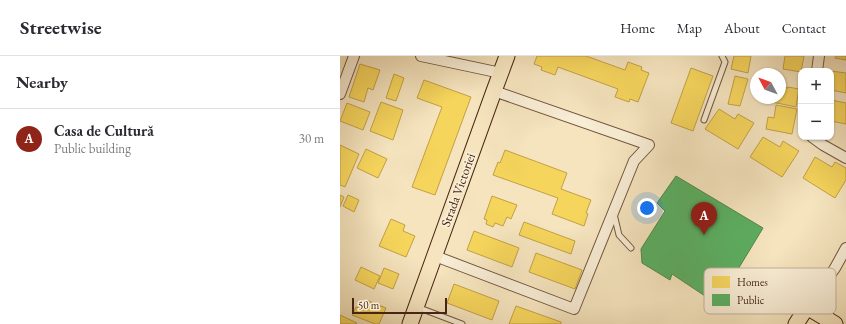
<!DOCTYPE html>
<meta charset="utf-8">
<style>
body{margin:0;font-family:"EB Garamond",serif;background:#f2f2f3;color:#2b2b33}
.controls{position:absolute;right:12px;top:12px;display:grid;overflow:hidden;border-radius:8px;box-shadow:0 1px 3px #0004}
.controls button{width:36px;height:36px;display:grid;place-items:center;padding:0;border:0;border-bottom:1px solid #e1e1e2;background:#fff;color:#2b2b33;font:20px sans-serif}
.compass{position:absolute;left:410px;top:12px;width:36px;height:36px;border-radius:50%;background:#fff;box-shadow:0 1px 3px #0004;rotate:311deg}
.scale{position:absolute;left:12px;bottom:10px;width:95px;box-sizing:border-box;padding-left:4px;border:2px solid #482613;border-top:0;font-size:11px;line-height:14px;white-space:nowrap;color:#482613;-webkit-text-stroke:3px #f8edd5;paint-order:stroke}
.you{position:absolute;left:307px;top:152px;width:14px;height:14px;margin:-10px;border:3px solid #fff;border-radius:50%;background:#1a73e8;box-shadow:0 0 0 6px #1a73e833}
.badge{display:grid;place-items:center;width:26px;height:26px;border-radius:50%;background:#8f2418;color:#fff;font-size:13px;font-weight:700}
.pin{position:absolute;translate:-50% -33px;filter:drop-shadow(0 1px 2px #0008)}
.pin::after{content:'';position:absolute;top:21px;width:14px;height:12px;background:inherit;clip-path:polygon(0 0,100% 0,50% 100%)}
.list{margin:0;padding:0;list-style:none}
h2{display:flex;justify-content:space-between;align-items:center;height:52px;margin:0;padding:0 16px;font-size:17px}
h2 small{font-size:13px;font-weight:400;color:#7c7c81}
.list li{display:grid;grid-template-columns:26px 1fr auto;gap:12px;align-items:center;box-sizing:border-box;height:60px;padding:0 16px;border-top:1px solid #e1e1e2}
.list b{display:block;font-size:15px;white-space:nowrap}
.list p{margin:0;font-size:13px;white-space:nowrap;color:#7c7c81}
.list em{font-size:13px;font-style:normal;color:#7c7c81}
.map{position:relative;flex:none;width:506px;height:268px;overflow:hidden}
header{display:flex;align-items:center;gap:24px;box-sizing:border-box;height:56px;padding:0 20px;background:#fff;border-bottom:1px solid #e1e1e2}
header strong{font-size:19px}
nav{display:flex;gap:22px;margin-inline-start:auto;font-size:14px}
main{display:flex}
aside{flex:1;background:#fff}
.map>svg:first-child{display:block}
.homes{fill:#f6d55c;stroke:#c2a046}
.public{fill:#5aae61;stroke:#55854a}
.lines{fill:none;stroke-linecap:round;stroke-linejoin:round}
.lane-casing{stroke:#73563e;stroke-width:7}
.street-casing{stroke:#73563e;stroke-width:12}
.primary-casing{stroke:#482613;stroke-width:17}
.lane{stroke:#f8edd5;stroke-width:5}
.street{stroke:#f8edd5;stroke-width:10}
.primary{stroke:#f5e4be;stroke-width:15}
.labels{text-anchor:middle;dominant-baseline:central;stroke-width:4;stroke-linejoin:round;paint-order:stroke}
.street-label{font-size:13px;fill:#482613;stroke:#f8edd5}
.key{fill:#f8edd5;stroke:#c3b19b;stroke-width:1}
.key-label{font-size:11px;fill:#482613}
</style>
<header>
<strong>Streetwise</strong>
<nav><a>Home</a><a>Map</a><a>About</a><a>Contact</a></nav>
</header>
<main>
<aside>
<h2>Nearby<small></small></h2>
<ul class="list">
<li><span class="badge">A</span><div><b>Casa de Cultură</b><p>Public building</p></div><em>30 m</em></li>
</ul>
</aside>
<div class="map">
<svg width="506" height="268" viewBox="0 0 506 268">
<rect width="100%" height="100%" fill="#f5e4be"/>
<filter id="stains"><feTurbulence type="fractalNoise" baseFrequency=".005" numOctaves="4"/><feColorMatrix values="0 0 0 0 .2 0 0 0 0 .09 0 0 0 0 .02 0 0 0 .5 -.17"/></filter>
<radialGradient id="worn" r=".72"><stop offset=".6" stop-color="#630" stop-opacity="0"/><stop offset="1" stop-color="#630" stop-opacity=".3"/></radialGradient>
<path class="homes" d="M197 0H246L285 14 288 6 302 11 301 14 309 17 298 46 290 43 289 46 275 41 278 33 218 11 215 19 201 14 202 11 194 8Z
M394 0H411L408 17 391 13Z
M445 0H464L461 16 443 13Z
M496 0H506V4L495 2Z
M20 8 40 14 33 34 28 32 24 46 9 41Z
M351 12 373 20 353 75 331 67Z
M491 15 506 17V37L491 34Z
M54 18 64 22 56 45 46 42Z
M395 20 408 23 400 50 388 48Z
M84 24 131 41 95 139 72 131 102 51 77 42Z
M440 31 448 32V31L459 33 456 51 432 46 433 42H440Z
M491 44 506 47V68L491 65Z
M41 46 63 54 53 84 30 75Z
M7 47 30 56 23 74 0 65Z
M436 49 457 53 452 78 426 73 428 61 434 62Z
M379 53 395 63 398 58 414 67 398 93 365 73Z
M423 81 440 91 443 85 459 95 442 121 410 101Z
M0 89 19 98 5 131 0 129Z
M26 93 47 103 38 122 17 112Z
M165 94 227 117 221 133 251 144 246 157 248 158 244 170 212 158 218 142 153 119 158 106 160 107Z
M475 101 492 111 495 106 506 112V124L495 142 463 122Z
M0 139 4 141 0 151Z
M8 139 19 144 14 156 3 150Z
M152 140 177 149 171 163 167 161 163 170 155 167 153 171 146 168 147 164 144 163Z
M51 163 65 169 63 175 75 180 66 201 39 190Z
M184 166 235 185 231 198 179 179Z
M134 175 179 192 172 211 127 194Z
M196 197 242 214 235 233 189 216Z
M21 211 40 220 34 233 15 224Z
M44 212 59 218 53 233 38 227Z
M114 228 159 245 152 264 107 247Z
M26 244 46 252 39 268H35L12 259 16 251 22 253Z
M176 250 221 266V268H169Z
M0 259 17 267 16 268H0Z"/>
<path class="public" d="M336 120 423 172 377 248 332 218 330 224 302 207 301 193 325 155 317 147Z"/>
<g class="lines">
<defs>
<path id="lane" d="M364 64 385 6 382 0
M274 158 279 179 291 192
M77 251 122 268"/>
<path id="street" d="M81 0 161 17
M477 15 479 0
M0 38 14 0
M472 81 483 89 506 102
M95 200 234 253 294 105 309 89 154 35
M467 251 495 212 506 192"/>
<path id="primary" d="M70 268 154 35 167 0
M456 268 467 251 495 268"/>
</defs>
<use href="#lane" class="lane-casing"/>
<use href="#street" class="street-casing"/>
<use href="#primary" class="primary-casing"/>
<use href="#lane" class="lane"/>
<use href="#street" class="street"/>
<use href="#primary" class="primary"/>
</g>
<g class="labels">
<g class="street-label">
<text transform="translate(118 134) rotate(-70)">Strada Victoriei</text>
</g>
</g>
<rect x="364" y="212" width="132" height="46" rx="6" class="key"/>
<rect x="372" y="220" width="18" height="12" fill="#f6d55c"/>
<rect x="372" y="238" width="18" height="12" fill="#5aae61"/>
<g class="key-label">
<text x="397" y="230">Homes</text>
<text x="397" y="248">Public</text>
</g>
<rect width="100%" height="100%" filter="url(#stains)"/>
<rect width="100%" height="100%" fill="url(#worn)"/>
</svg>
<div class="controls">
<button>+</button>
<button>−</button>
</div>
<svg class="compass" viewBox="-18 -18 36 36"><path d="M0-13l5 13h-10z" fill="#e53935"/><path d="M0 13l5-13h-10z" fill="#7c7c81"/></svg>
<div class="scale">50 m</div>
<div class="you"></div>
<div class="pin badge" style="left:364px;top:179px">A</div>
</div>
</main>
